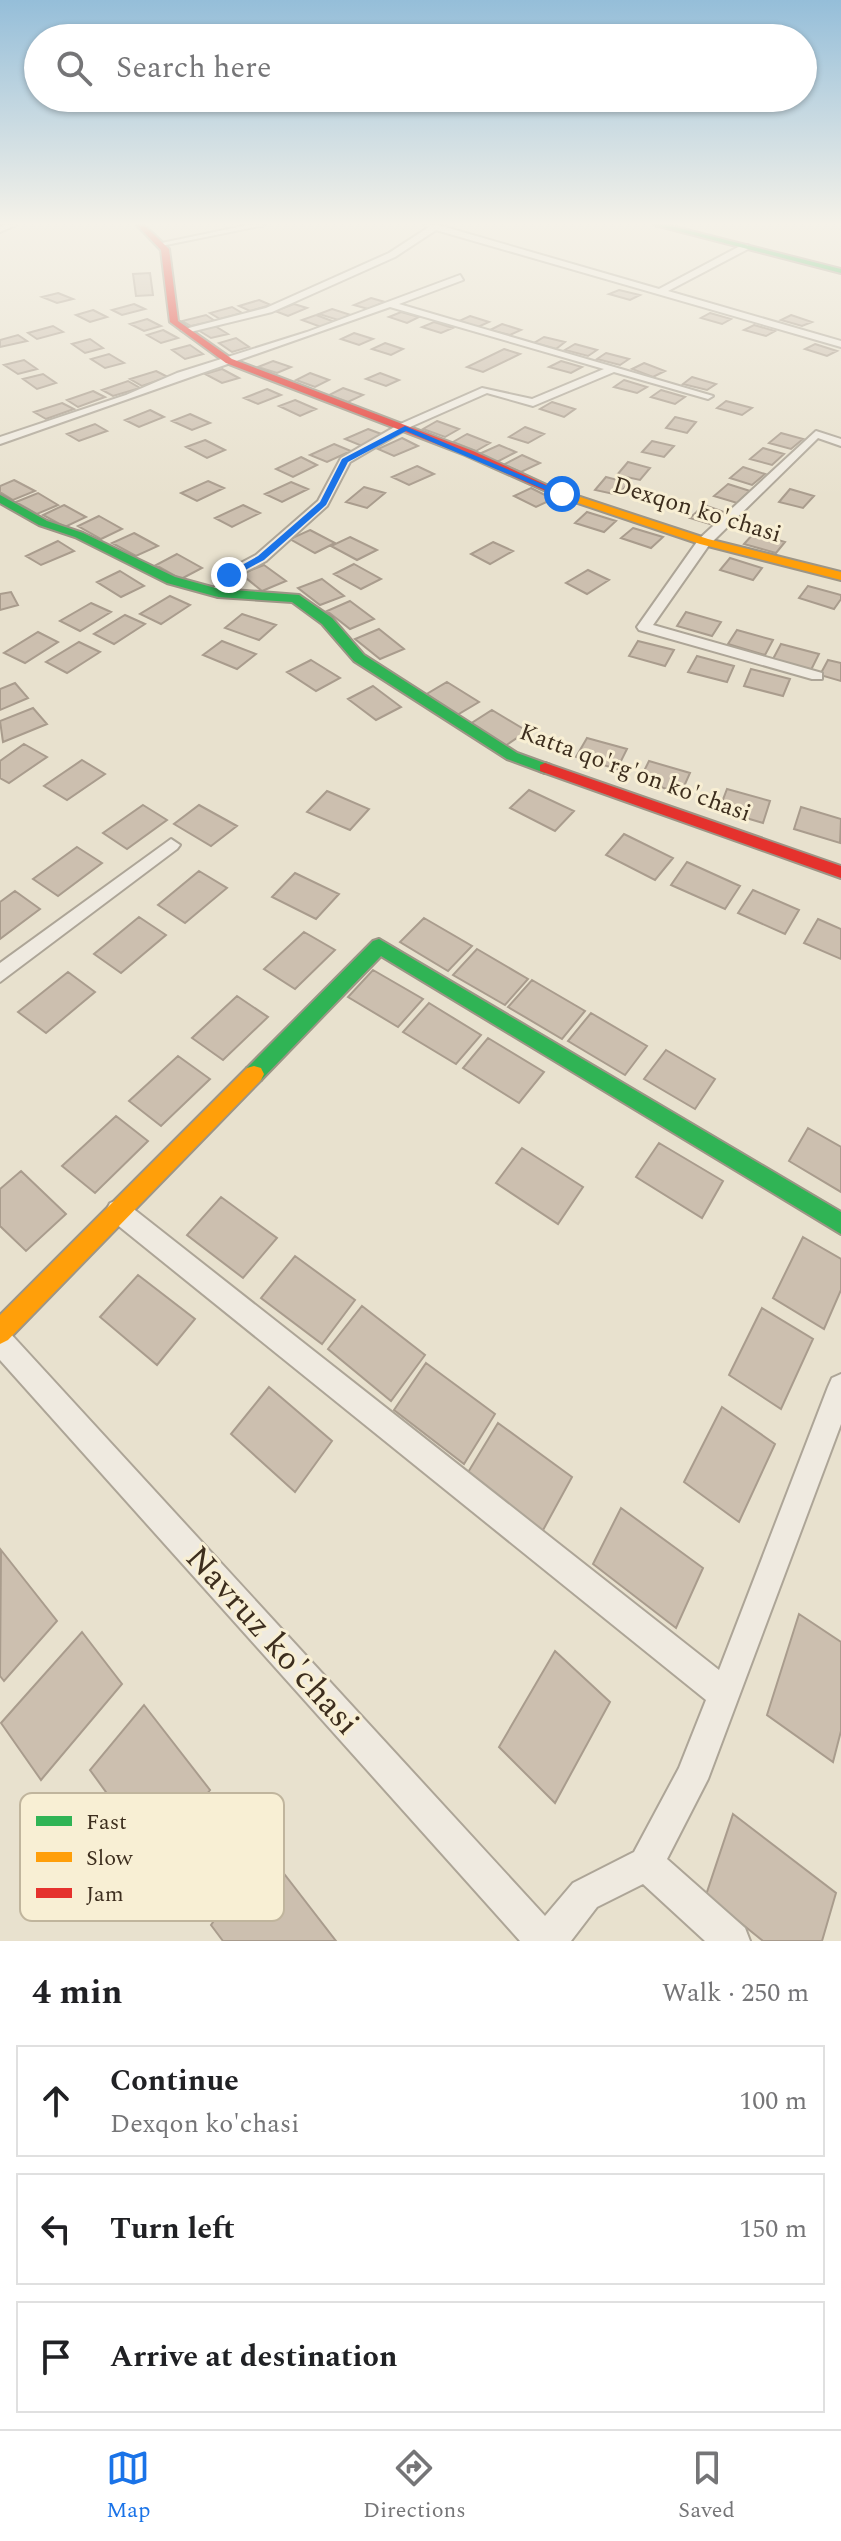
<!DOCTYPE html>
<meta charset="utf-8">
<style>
body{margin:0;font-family:Spectral,serif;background:#f6f6f6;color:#202124}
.stop{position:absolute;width:24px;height:24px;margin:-18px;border:6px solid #1a73e8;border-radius:50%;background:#fff}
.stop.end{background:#1a73e8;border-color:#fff;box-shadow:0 2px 8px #0008}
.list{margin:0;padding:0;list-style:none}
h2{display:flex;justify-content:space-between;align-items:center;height:104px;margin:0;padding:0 32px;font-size:34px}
h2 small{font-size:26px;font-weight:400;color:#757577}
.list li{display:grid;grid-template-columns:52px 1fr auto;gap:24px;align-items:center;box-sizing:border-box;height:112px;margin:0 16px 16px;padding:0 16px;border:2px solid #e0e0e0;border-radius:0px}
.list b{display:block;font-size:30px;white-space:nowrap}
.list p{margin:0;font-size:26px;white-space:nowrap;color:#757577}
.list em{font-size:26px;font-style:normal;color:#757577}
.icon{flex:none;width:44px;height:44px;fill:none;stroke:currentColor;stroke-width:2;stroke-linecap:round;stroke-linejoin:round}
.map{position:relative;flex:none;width:841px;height:1941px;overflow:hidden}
.search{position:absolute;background:#fff;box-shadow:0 2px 6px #0004;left:24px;right:24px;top:24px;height:88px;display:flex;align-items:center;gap:20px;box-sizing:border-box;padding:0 28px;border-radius:44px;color:#757577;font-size:30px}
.sheet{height:488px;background:#fff}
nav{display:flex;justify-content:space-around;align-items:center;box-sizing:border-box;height:112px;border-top:2px solid #e0e0e0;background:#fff;font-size:22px;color:#757577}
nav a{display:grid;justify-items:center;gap:4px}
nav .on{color:#1a73e8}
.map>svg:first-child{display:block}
.building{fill:#ccbfaf;stroke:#a99c8d;stroke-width:2}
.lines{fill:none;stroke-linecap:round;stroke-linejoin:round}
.street-casing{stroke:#ada597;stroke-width:4}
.fast-casing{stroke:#9d9586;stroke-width:4}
.slow-casing{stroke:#9d9586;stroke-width:4}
.jam-casing{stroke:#9d9586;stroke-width:4}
.street{fill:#efeae0;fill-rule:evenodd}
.fast{fill:#30b455;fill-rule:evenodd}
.slow{fill:#ff9f0a;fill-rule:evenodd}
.jam{fill:#e5322d;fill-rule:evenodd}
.route{fill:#1a73e8}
.labels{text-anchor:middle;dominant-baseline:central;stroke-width:6;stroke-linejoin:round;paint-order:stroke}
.far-street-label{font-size:24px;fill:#3d2e1e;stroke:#f8efd4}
.near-street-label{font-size:34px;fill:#3d2e1e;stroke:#f8efd4}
.key{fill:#f8efd4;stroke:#c0b59d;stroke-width:2}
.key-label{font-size:22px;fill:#3d2e1e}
</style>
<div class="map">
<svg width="841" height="1941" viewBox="0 0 841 1941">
<rect width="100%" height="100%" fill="#e8e1ce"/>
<path class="building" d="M150 273 153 295 136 296 133 274Z
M619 290 640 295 630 300 609 294Z
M58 293 73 299 57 303 42 297Z
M371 298 385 302 368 309 354 305Z
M259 300 271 305 250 311 239 306Z
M134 304 145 309 122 315 112 310Z
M294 304 307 308 288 316 275 311Z
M232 307 242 313 220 319 210 313Z
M332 309 351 315 338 320 319 314Z
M93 310 107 317 90 322 76 315Z
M401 312 419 317 407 323 389 317Z
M710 313 731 319 722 324 701 318Z
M206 315 215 321 191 326 182 321Z
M316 315 335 322 321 327 302 320Z
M791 315 812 322 802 326 781 320Z
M470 316 489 322 478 327 459 321Z
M147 319 161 326 144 331 130 324Z
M434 322 453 328 441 333 422 327Z
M502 324 521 330 510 335 490 330Z
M754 325 775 331 766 336 744 330Z
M53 326 63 332 37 339 28 333Z
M215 326 228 334 211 338 198 330Z
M163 330 178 338 161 343 147 335Z
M354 333 373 339 359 345 341 339Z
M18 335 27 341 0 347V340Z
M544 337 565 342 556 349 534 343Z
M236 338 249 347 232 352 219 343Z
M90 339 103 348 85 353 72 344Z
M385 343 403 349 391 355 372 349Z
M575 344 597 350 588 356 565 350Z
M815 344 837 351 827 356 805 349Z
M190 345 203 354 185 359 172 350Z
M504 349 520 354 483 372 467 367Z
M606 353 629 359 620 365 597 359Z
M109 354 124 363 105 368 91 359Z
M24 360 37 369 18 374 4 365Z
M273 361 291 367 277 373 258 367Z
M561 361 582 367 571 373 549 367Z
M644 363 665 371 653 377 632 369Z
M222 369 239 378 222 383 205 374Z
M156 371 168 377 142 386 130 379Z
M310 373 329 380 315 387 296 380Z
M380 373 399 380 386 386 366 379Z
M43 374 56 383 37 389 23 379Z
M692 377 716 384 707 390 683 384Z
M624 380 647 387 637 393 614 387Z
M128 381 140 388 113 396 102 390Z
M343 388 363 395 348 402 329 395Z
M267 389 281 395 258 404 244 398Z
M661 390 685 397 675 404 651 397Z
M93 391 105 397 78 407 67 400Z
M295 400 316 409 300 416 279 406Z
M726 401 752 408 742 415 717 408Z
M552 402 575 409 564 417 540 409Z
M62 403 74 409 46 419 34 412Z
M150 410 164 417 139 427 125 420Z
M190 414 210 423 192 430 172 421Z
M675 417 696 422 687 433 666 428Z
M437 421 459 429 445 437 423 429Z
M95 424 107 431 79 441 67 434Z
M525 427 544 434 528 443 509 437Z
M368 429 384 435 362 446 345 439Z
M781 433 803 439 791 449 769 443Z
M467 434 490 443 476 451 453 442Z
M402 438 418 446 394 456 378 449Z
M205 440 225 450 207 458 186 447Z
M652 441 674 446 664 457 642 452Z
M334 444 351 451 327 462 310 455Z
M499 445 516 452 497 462 479 454Z
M763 448 784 454 772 465 750 459Z
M522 455 540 463 521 472 503 465Z
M301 457 317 465 293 477 276 469Z
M628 462 650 468 640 480 617 475Z
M417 466 434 474 409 485 392 477Z
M743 467 765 474 752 485 730 478Z
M606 477 629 483 618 495 595 490Z
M14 480 35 491 13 500 0 492V486Z
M208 481 224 488 197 501 181 493Z
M291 482 308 489 282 502 265 494Z
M728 484 750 491 737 503 714 496Z
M364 487 385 493 367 508 346 502Z
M531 488 553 499 536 507 514 496Z
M790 489 814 496 803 508 779 502Z
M38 493 58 505 37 514 16 502Z
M64 505 86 517 65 527 43 515Z
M243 505 260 513 232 527 215 518Z
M704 505 727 513 713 525 690 518Z
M587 512 616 521 604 532 575 523Z
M99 516 122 529 101 539 78 526Z
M633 528 663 537 651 548 621 538Z
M310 530 335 543 315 553 290 539Z
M134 533 158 546 136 556 112 543Z
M754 533 785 542 776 553 744 544Z
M350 537 377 550 357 560 331 546Z
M58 541 74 551 41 565 26 556Z
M493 542 513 551 490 564 471 554Z
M177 554 202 568 181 579 156 565Z
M730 558 762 568 753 580 720 570Z
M354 564 381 579 361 589 334 574Z
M264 565 286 581 262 591 241 574Z
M588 570 609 580 587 594 566 583Z
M120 571 144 586 121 597 97 582Z
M322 579 344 596 320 605 298 588Z
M808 586 841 595V599L834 609 799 598Z
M11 592 18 605 0 610V594Z
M170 596 190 605 161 624 140 614Z
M350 601 374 619 350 629 327 611Z
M91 603 111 612 80 631 60 621Z
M686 612 721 622 712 636 677 626Z
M242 614 276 625 259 640 225 628Z
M125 615 145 624 114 644 94 634Z
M379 629 404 649 380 659 355 639Z
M737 630 773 640 765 655 728 644Z
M38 632 58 642 25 663 4 653Z
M222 641 256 654 237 669 203 655Z
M638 641 674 650 665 666 629 656Z
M79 642 100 652 67 673 46 662Z
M781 644 819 654 811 670 773 659Z
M697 656 734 666 727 682 688 672Z
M311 660 340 678 316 691 287 672Z
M828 660 841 663V681L820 675Z
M751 669 790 679 783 696 744 686Z
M447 682 479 702 457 715 425 695Z
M15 683 28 698 0 710V689Z
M373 686 401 707 376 720 348 699Z
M33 708 47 724 3 742 0 721Z
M492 710 527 731 505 746 470 724Z
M587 738 627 749 617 769 576 757Z
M24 744 47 757 9 783 0 778V761Z
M82 760 105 774 67 800 44 786Z
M649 761 690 773 681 793 639 781Z
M727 789 770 801 763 823 719 810Z
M529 790 574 811 555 831 510 808Z
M327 791 369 809 350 830 307 812Z
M143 805 167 820 127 849 103 833Z
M199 805 237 826 211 846 174 824Z
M801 807 841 819 840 843 794 829Z
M624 834 673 858 655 880 606 855Z
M77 847 102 863 58 896 33 879Z
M687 862 740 886 725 909 671 885Z
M199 871 227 888 185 923 158 905Z
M295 873 339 894 316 919 272 897Z
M753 890 799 910 785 934 738 913Z
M15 891 40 909 0 939V902Z
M139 917 166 935 121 973 94 954Z
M424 918 472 946 448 971 400 942Z
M818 919 841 929V959L804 943Z
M304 932 335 950 295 989 264 969Z
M477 949 528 979 505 1005 453 975Z
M373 970 423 999 398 1027 348 997Z
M68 972 95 992 46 1033 18 1012Z
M532 980 585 1011 562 1039 508 1007Z
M237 996 268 1017 223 1060 192 1038Z
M429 1003 481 1035 456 1064 403 1032Z
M591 1013 647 1046 625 1075 568 1041Z
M488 1038 544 1072 519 1103 463 1068Z
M666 1050 715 1079 695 1109 644 1079Z
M178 1056 210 1079 161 1126 129 1101Z
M116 1116 148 1141 95 1193 62 1166Z
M808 1128 841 1147V1192L789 1161Z
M659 1143 723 1181 702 1218 636 1177Z
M522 1148 583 1187 558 1224 496 1183Z
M21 1171 66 1214 26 1251 0 1226V1189Z
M221 1197 277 1238 243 1278 187 1235Z
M803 1237 841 1259V1290L824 1329 773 1298Z
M295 1256 355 1300 322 1344 261 1298Z
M138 1275 195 1319 157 1365 100 1317Z
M362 1306 425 1355 391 1401 328 1349Z
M762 1308 813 1339 781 1409 729 1375Z
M426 1363 495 1414 464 1464 394 1410Z
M269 1387 332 1441 295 1492 231 1434Z
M722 1407 775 1444 739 1522 684 1482Z
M498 1423 572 1477 542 1532 467 1474Z
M621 1508 703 1568 676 1628 593 1564Z
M1 1550 57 1621 4 1681 0 1676Z
M799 1614 841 1642V1731L833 1762 767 1715Z
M82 1632 122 1684 41 1780 1 1723Z
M555 1651 610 1702 555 1803 499 1747Z
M144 1705 210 1790 156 1861 90 1770Z
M733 1814 836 1893 822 1941H763L706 1895Z
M265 1849 336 1941H223L211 1925Z"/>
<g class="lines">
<defs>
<path id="street" d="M5 225H16L0 232V227Z
M248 225H265L161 246 157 244Z
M425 225H438L659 289 742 245H748V249L668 291 841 341V347L436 230 395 257 272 312 186 333 181 330 266 308 389 253 429 227Z
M460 275 463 280 399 304 713 396 708 399 614 372 533 406 487 393 410 427 350 462 327 506 266 561 234 578 223 596 218 597 211 593 224 572 256 555 318 501 341 458 398 425 482 388 532 399 604 369 390 307 0 444V437L126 395 177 373 307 332Z
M816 431 841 439V446L818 438 709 545 653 625 822 673V679H812L639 630 637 627 699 539Z
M171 839 180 845 177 849 0 982V963Z
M118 1200 126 1203 719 1670 828 1387 832 1378 841 1374V1424L708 1779 667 1859 745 1928 750 1941H705L643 1884 597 1907 571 1941H520L0 1360V1328L9 1332 545 1916 573 1883 634 1852 679 1768 706 1700 110 1219 106 1211 110 1203Z"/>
<path id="fast" d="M655 225H667L841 269V273Z
M0 495 47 521 83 533 175 577 219 589 299 595 332 618 364 655 517 753 550 765 553 768 545 773 507 759 354 661 322 624 292 602 218 597 167 583 75 537 39 525 0 503Z
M379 939 841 1212V1234L381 956 261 1080 254 1082 247 1080 244 1074 247 1068 373 941Z"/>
<path id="slow" d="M557 492H565L708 539 841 572V580L700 544 557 496Z
M254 1066 261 1068 264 1074 261 1080 8 1340 0 1344V1315L247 1068Z"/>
<path id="jam" d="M137 225H144L169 249 178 321 232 359 473 451 566 494 557 496 465 455 226 363 170 322 161 250Z
M545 763 841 866V878L540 771V765Z"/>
</defs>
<use href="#street" class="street-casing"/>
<use href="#fast" class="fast-casing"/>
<use href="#slow" class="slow-casing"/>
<use href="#jam" class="jam-casing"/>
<use href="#street" class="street"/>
<use href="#fast" class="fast"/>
<use href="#slow" class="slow"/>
<use href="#jam" class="jam"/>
</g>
<linearGradient id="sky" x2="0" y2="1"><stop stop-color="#95bed9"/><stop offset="0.45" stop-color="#f5f2e9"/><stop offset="1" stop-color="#f5f2e9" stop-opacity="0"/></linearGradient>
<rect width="841" height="497" fill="url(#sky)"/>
<path class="route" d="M405 426 566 494 560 496 406 431 348 462 326 505 264 560 232 577H226V574L258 556 320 502 342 459Z"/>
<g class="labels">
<g class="far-street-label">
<text transform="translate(697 510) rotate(17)">Dexqon ko'chasi</text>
<text transform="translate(635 773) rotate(20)">Katta qo'rg'on ko'chasi</text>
</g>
<g class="near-street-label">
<text transform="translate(272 1641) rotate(48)">Navruz ko'chasi</text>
</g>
</g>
<rect x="20" y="1793" width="264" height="128" rx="12" class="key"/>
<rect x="36" y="1816" width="36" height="10" fill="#30b455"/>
<rect x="36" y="1852" width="36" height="10" fill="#ff9f0a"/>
<rect x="36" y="1888" width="36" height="10" fill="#e5322d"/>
<g class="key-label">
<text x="86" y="1829">Fast</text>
<text x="86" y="1865">Slow</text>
<text x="86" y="1901">Jam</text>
</g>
</svg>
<div class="stop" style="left:562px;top:494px"></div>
<div class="stop end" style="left:229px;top:575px"></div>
<div class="search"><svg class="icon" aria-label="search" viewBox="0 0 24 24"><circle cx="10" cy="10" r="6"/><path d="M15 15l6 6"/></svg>Search here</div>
</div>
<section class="sheet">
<h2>4 min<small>Walk · 250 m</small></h2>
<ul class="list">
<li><svg class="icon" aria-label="ahead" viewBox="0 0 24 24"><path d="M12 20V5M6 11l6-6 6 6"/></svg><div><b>Continue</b><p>Dexqon ko'chasi</p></div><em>100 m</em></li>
<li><svg class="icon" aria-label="left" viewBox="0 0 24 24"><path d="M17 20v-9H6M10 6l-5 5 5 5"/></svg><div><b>Turn left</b></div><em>150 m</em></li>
<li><svg class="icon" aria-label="arrive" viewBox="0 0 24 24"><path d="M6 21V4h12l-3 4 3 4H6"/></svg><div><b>Arrive at destination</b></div></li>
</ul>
</section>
<nav>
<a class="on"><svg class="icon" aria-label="map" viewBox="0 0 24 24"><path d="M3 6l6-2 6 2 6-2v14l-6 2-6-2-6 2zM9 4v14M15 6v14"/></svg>Map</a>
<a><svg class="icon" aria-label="directions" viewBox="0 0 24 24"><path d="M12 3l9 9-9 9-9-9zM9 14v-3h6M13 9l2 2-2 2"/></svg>Directions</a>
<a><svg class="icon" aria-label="saved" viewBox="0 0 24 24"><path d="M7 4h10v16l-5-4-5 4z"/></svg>Saved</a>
</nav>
